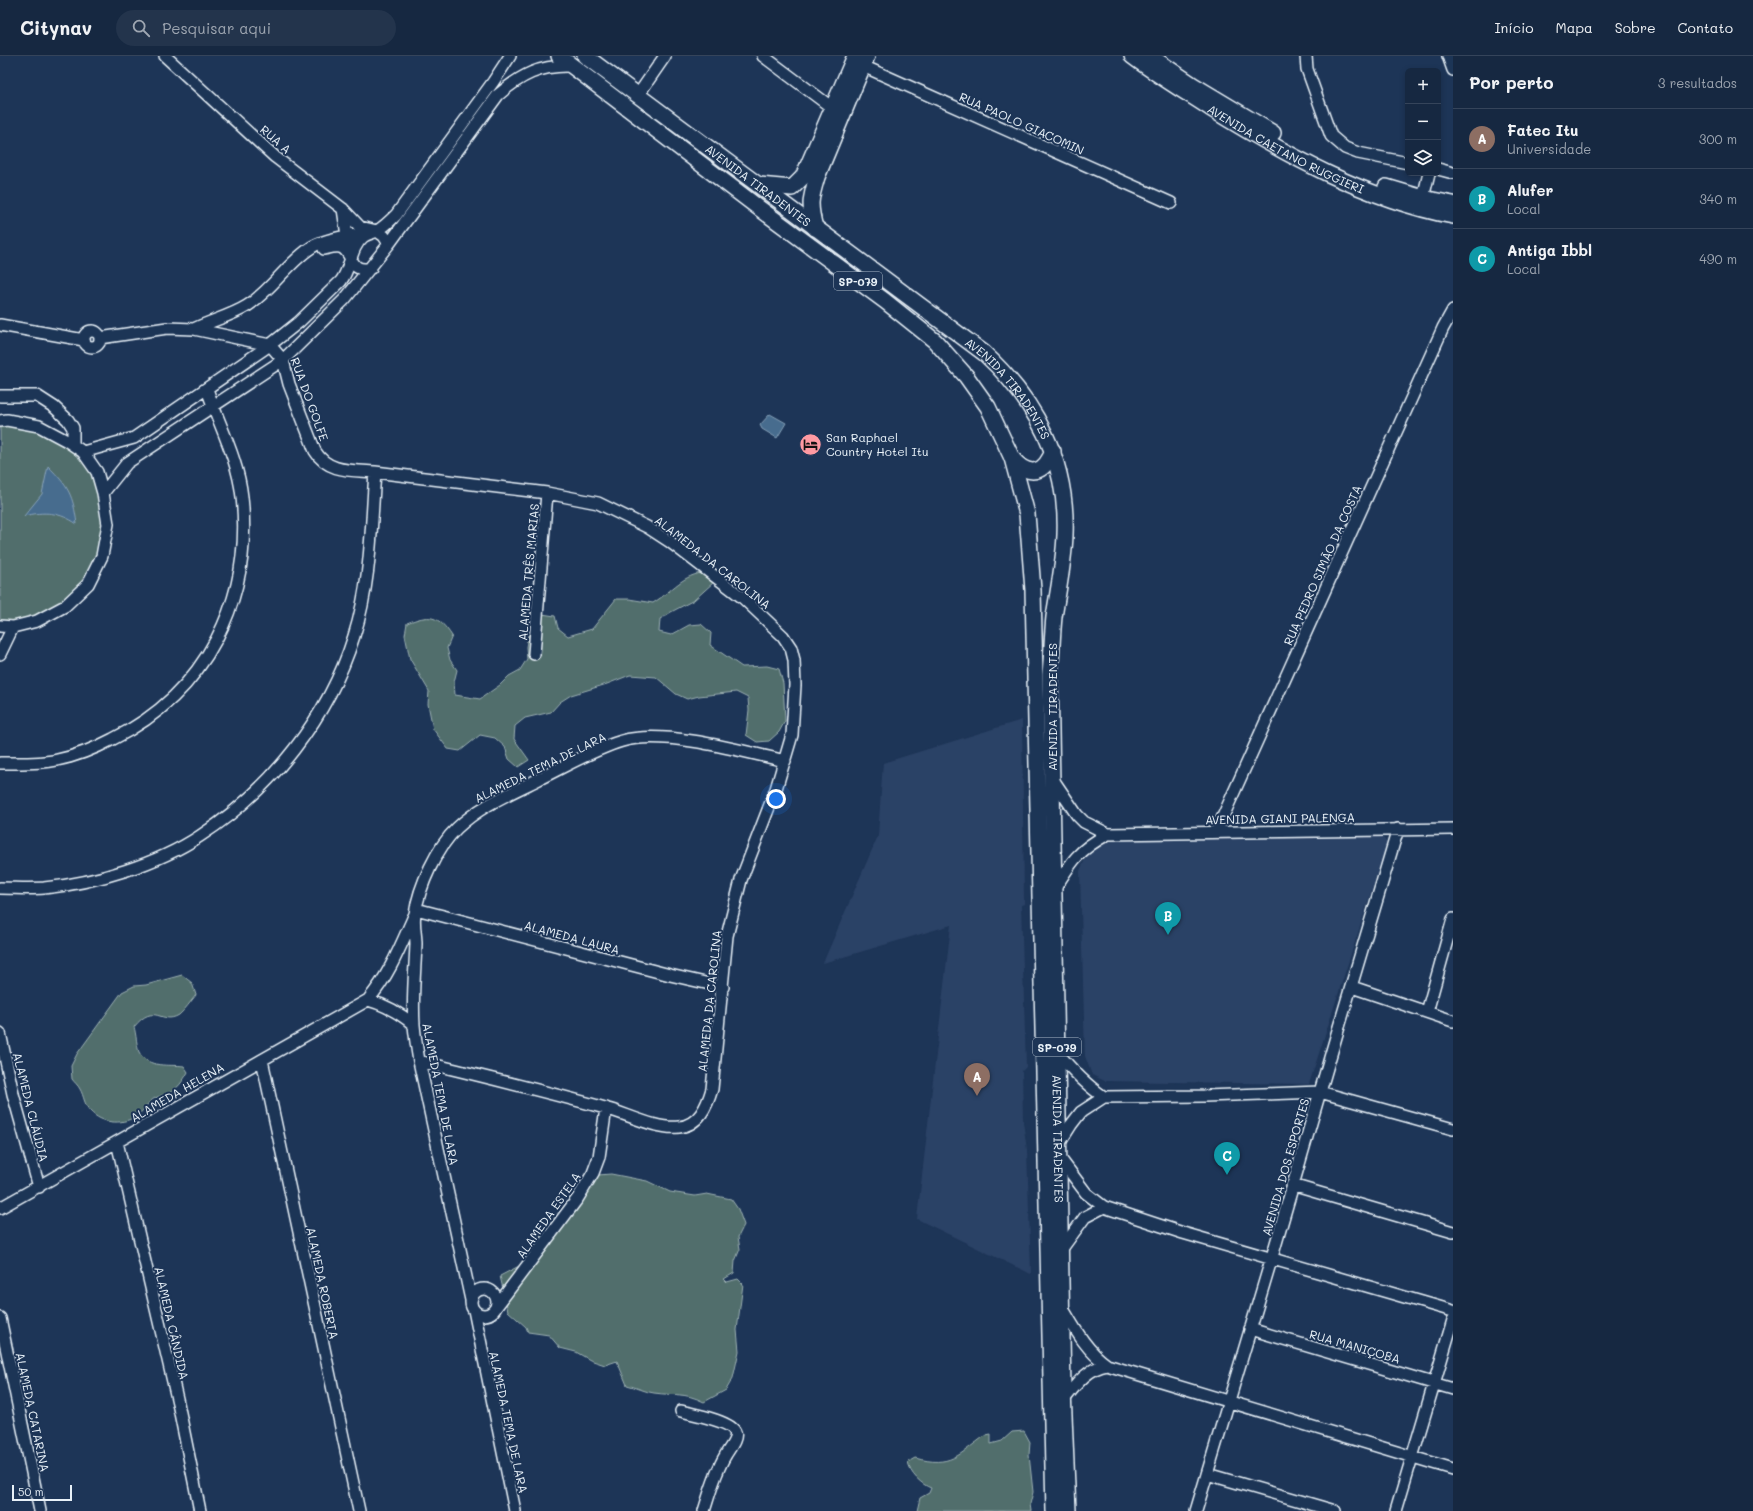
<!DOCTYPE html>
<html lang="pt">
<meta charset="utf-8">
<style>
body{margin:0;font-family:Mali,sans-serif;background:#23344c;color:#f1f3f6}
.controls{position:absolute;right:12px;top:12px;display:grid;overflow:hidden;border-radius:6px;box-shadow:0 2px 6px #0003}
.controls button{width:36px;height:36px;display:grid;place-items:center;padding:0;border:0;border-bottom:1px solid #35445a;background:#162841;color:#f1f3f6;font:20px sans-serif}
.scale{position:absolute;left:12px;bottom:10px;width:60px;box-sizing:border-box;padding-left:4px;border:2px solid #e8f1f8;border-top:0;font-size:11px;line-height:14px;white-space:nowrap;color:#e8f1f8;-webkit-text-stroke:3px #1d3557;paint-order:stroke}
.you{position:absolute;left:776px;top:743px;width:14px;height:14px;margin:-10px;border:3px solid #fff;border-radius:50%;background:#1a73e8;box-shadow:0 0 0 6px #1a73e833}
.badge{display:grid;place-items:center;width:26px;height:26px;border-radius:50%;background:#d6ab8b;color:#fff;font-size:13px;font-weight:700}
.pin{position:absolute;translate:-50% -33px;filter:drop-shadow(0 1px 2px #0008)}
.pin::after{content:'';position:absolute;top:21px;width:14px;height:12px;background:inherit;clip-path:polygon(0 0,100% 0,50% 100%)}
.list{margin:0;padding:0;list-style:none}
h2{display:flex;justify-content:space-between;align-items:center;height:52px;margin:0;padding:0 16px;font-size:17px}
h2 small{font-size:13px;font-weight:400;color:#9ea6b1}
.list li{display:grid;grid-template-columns:26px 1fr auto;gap:12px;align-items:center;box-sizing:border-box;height:60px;padding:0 16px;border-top:1px solid #35445a}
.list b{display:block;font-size:15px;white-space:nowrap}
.list p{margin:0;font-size:13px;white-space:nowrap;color:#9ea6b1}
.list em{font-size:13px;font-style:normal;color:#9ea6b1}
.icon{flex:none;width:22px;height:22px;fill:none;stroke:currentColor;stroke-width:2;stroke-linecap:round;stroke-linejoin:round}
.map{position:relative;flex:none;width:1453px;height:1455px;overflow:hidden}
header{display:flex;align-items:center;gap:24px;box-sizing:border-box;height:56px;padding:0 20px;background:#162841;border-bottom:1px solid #35445a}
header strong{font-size:19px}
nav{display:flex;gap:22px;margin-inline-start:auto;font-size:14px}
.search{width:280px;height:36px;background:#23344c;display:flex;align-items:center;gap:10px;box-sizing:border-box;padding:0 14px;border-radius:22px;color:#9ea6b1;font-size:15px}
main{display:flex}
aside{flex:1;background:#162841}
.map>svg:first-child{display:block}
.built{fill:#2c4266}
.green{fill:#516e6c;stroke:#9cb0b2}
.water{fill:#466c8e;stroke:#87a1b8}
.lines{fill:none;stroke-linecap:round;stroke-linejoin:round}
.minor-casing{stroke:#e8f1f8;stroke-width:14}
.major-casing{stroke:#e8f1f8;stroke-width:18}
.minor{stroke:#1d3557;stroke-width:11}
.major{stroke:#1d3557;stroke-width:15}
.labels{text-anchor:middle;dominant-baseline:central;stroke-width:4;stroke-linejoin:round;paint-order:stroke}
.shield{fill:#1d3557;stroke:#abb9c8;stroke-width:1}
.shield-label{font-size:11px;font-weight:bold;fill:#e8f1f8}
.street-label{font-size:12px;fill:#e8f1f8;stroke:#1d3557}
.poi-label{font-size:12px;fill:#e8f1f8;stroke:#1d3557;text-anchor:start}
</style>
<header>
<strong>Citynav</strong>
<div class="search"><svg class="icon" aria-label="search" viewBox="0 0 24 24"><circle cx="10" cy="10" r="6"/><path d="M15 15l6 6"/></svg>Pesquisar aqui</div>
<nav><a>Início</a><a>Mapa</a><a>Sobre</a><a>Contato</a></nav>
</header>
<main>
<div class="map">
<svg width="1453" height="1455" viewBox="0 0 1453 1455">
<rect width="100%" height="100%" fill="#1d3557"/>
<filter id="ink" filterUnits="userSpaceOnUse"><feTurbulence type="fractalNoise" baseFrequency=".025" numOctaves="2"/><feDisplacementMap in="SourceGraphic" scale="8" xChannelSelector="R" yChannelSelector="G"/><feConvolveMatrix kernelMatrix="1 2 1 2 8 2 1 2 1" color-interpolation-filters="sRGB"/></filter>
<g filter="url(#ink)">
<path class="built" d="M1022 664 1024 848 1021 849 1026 1011 1022 1015 1023 1066 1027 1094 1031 1218 917 1163 951 869 823 907 878 780 883 707Z
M1381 779 1387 787 1309 1028 1105 1025 1092 1019 1085 1000 1080 815 1089 794 1105 784Z"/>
<path class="green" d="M0 369C12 370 25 370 36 373 50 376 65 388 74 398 78 402 84 406 87 411 119 461 102 527 50 555 35 562 16 569 0 566Z
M707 516 714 526 694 544 671 556 660 563 659 576 671 579 689 569 701 568 711 577 710 589 742 611 767 610 779 613 783 627 785 665 779 676 769 685 757 686 746 679 749 654 748 642 736 636 699 640 687 643 676 638 656 621 630 619 607 628 571 639 560 646 551 656 525 662 515 670 514 683 529 704 518 711 509 703 505 691 495 682 480 679 460 695 448 693 433 673 428 648 429 635 410 603 405 579 407 567C430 558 438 559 452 580L447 592 450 604 457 614 454 626 455 639 480 643 500 629 509 620 520 614 527 603 526 591 528 579 542 558 555 560 558 572 568 580 592 573 616 543H629L653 547C674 534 681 519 707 516Z
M182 919 192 927 196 939C191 945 185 954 179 959 161 970 155 945 134 971 136 977 137 992 139 996 148 1013 169 1008 184 1010L188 1016C183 1025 177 1034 167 1038 164 1040 159 1040 155 1042 147 1046 143 1057 135 1061 121 1069 102 1068 90 1055 84 1048 84 1040 80 1033 78 1029 74 1026 72 1023L71 1010 77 998 122 936 134 930 146 929Z
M611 1118 647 1125 670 1136 695 1140 707 1138 731 1143 738 1153 744 1169 738 1181 740 1193 735 1205 734 1217 724 1223 727 1226 738 1223 743 1228 737 1274 739 1295 733 1322 726 1334 704 1346C684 1336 675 1340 654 1337 645 1336 636 1331 627 1329L617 1305 605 1309 590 1304 576 1296 560 1292 549 1279 528 1276 526 1271 508 1255 500 1220 521 1209 545 1172 566 1159 589 1128 598 1119Z
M1024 1375 1030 1386 1029 1399 1033 1436 1030 1448 1031 1455H917L920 1442 929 1437 931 1432C922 1429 909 1417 908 1406L915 1402C951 1412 958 1399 986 1379L991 1378V1388L1002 1385 1012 1376Z"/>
<path class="water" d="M770 358 786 367 777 382 762 373 760 369Z
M48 410C69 431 73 439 77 468 60 456 44 455 24 460L42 438Z"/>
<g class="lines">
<defs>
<path id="minor" d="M165 0 275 101 343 153 360 171 377 175
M763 0 839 57
M1306 0 1307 13 1331 80 1345 92 1358 97 1408 107
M1448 0 1453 14
M863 10 1171 147
M638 39 665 0
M1438 113 1453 117
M1423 142 1429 117
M343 153 348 186
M324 193C329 192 334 190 340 191 354 195 348 218 371 212
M0 269 84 284
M194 273C210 265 231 260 247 250 273 233 287 207 312 191 326 182 359 178 377 175L384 180 389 188
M84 283a8 8 0 1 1 16 0a8 8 0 1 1-16 0Z
M100 282 167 272 194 273 270 289 283 304 289 328 315 395C328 417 352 414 375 416
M0 340H37L54 351 68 364 73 372V389
M0 365 7 364 39 370 67 385 83 396 97 416 103 437 108 468 102 500 88 528 65 550 37 565 13 571 0 570
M83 396 134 382 270 289 299 266 341 225C351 212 350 192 363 181 366 178 373 177 377 175 384 171 390 165 396 159L493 26 510 0
M103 437 127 407 283 304 345 243 389 188 498 39C521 19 540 9 571 10
M0 598 13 571
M534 598 547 437
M0 707C18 707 39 708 57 704 77 700 96 692 113 683 206 637 253 543 242 441 238 403 219 369 207 333
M1052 722 1077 759 1084 766 1108 778 1453 773
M1216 776 1443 272 1453 254
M0 832C15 832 30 833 44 832 95 827 158 808 200 780 271 734 329 661 354 580 371 527 371 471 375 416L547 437 598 447 647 471 670 486 743 542 783 580 791 592 794 604 795 629 792 679 776 733 741 824 727 880 712 1033C707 1050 699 1069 679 1071 657 1074 627 1058 605 1052 544 1035 481 1020 419 1005
M1054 834C1071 806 1078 794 1108 778
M416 853 670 919 723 931
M1352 931 1453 965
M368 944C386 949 400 957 414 969
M1427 956 1453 863
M0 977 13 1038 39 1131
M1057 996C1071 1013 1086 1029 1104 1041
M262 1004 359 1455
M117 1086 178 1347 200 1455
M1059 1088 1071 1069 1081 1056 1104 1041 1204 1040 1320 1036 1453 1073
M1059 1101 1086 1137 1104 1151 1183 1177 1453 1255
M1292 1129 1453 1176
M0 1152 368 944C389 920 401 889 414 860
M1061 1194 1085 1161 1104 1151
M471 1246a13 13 0 1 1 26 0a13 13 0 1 1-26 0Z
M471 1244 419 1005C417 993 415 981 414 969 412 942 415 915 416 888 416 878 413 867 415 858 419 830 437 791 457 772 480 750 509 738 537 724 564 711 592 694 622 685 664 673 742 695 785 705
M496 1251 578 1142 593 1117 599 1101 606 1052
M1062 1251C1075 1273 1086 1294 1107 1309L1453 1413
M474 1254 515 1455
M0 1262 40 1455
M1250 1273 1453 1333
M1063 1345C1075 1330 1087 1312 1107 1309
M681 1355C692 1358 731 1365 735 1376 738 1383 728 1394 725 1400 715 1417 710 1436 704 1455
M1207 1418 1335 1455
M1196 1455 1272 1201 1336 981 1398 773
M1396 1455 1453 1264"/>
<g id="major">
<path d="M559 0 759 152 885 245 935 285 966 320 988 351 1012 402 1027 458 1033 534 1054 1455"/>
<path id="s1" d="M585 0 984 297C1036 345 1068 406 1065 479 1064 507 1058 534 1054 561 1052 580 1052 599 1050 619L1063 1335 1068 1455"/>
<path id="s2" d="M1132 0C1157 19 1184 35 1210 52 1286 99 1365 143 1453 160"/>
<path d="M1150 0 1193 29 1273 77"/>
<path d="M759 129 792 132 803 121 855 0"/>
<path d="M1386 131 1423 142 1453 148"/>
<path d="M815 172C809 148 810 144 817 121L867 0"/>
<path d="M1012 402C1029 422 1044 418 1053 395"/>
</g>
</defs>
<use href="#minor" class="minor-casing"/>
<use href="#major" class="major-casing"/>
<use href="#minor" class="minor"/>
<use href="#major" class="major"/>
</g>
</g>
<defs>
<symbol id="hotel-disc" viewBox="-11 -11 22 22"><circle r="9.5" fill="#ff9aa2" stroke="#1d3557"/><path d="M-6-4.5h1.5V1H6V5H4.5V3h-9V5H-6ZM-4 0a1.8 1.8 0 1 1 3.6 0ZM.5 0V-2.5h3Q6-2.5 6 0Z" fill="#111"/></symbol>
</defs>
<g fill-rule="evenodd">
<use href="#hotel-disc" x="798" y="376" width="25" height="25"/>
</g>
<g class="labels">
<g class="shield">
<rect x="834" y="216" width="48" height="18" rx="3"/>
<rect x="1033" y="982" width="48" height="18" rx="3"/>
</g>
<g class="shield-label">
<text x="858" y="225">SP-079</text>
<text x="1057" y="991">SP-079</text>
</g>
<g class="street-label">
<text transform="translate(1022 67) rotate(24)">RUA PAOLO GIACOMIN</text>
<text transform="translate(276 83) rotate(41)">RUA A</text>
<text stroke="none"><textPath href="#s2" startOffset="180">AVENIDA CAETANO RUGGIERI</textPath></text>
<text stroke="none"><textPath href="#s1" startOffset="216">AVENIDA TIRADENTES</textPath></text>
<text stroke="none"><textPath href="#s1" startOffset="540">AVENIDA TIRADENTES</textPath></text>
<text transform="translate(310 343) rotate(70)">RUA DO GOLFE</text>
<text transform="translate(713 506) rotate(38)">ALAMEDA DA CAROLINA</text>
<text transform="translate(1322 509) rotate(-66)">RUA PEDRO SIMÃO DA COSTA</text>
<text transform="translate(528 516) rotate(-85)">ALAMEDA TRÊS MARIAS</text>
<text transform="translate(1052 651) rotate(-90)">AVENIDA TIRADENTES</text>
<text transform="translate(540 711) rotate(-26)">ALAMEDA TEMA DE LARA</text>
<text transform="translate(1280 762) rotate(-1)">AVENIDA GIANI PALENGA</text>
<text transform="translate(572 881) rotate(15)">ALAMEDA LAURA</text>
<text transform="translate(709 945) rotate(-84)">ALAMEDA DA CAROLINA</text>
<text transform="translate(177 1036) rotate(-30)">ALAMEDA HELENA</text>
<text transform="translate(441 1038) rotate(79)">ALAMEDA TEMA DE LARA</text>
<text transform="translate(31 1051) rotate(76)">ALAMEDA CLÁUDIA</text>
<text stroke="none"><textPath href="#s1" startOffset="1308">AVENIDA TIRADENTES</textPath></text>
<text transform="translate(1285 1111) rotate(-74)">AVENIDA DOS ESPORTES</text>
<text transform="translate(548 1159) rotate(-55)">ALAMEDA ESTELA</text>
<text transform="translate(323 1227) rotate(78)">ALAMEDA ROBERTA</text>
<text transform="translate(172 1267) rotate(77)">ALAMEDA CÂNDIDA</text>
<text transform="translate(1355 1290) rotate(16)">RUA MANIÇOBA</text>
<text transform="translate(33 1356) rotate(78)">ALAMEDA CATARINA</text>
<text transform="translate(509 1366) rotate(78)">ALAMEDA TEMA DE LARA</text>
</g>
<g class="poi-label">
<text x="826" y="381">San Raphael<tspan x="826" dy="14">Country Hotel Itu</tspan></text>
</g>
</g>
</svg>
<div class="controls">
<button>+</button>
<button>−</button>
<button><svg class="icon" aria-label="layers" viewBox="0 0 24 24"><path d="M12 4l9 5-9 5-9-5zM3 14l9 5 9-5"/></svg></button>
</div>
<div class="scale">50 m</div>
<div class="you"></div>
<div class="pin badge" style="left:977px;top:1040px;background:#8d6e63">A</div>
<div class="pin badge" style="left:1168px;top:879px;background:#0f9aa8">B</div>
<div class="pin badge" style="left:1227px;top:1119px;background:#0f9aa8">C</div>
</div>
<aside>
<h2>Por perto<small>3 resultados</small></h2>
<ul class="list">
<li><span class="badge" style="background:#8d6e63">A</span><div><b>Fatec Itu</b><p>Universidade</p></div><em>300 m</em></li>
<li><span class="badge" style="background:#0f9aa8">B</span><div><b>Alufer</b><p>Local</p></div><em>340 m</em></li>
<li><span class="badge" style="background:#0f9aa8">C</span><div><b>Antiga Ibbl</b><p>Local</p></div><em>490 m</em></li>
</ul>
</aside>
</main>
